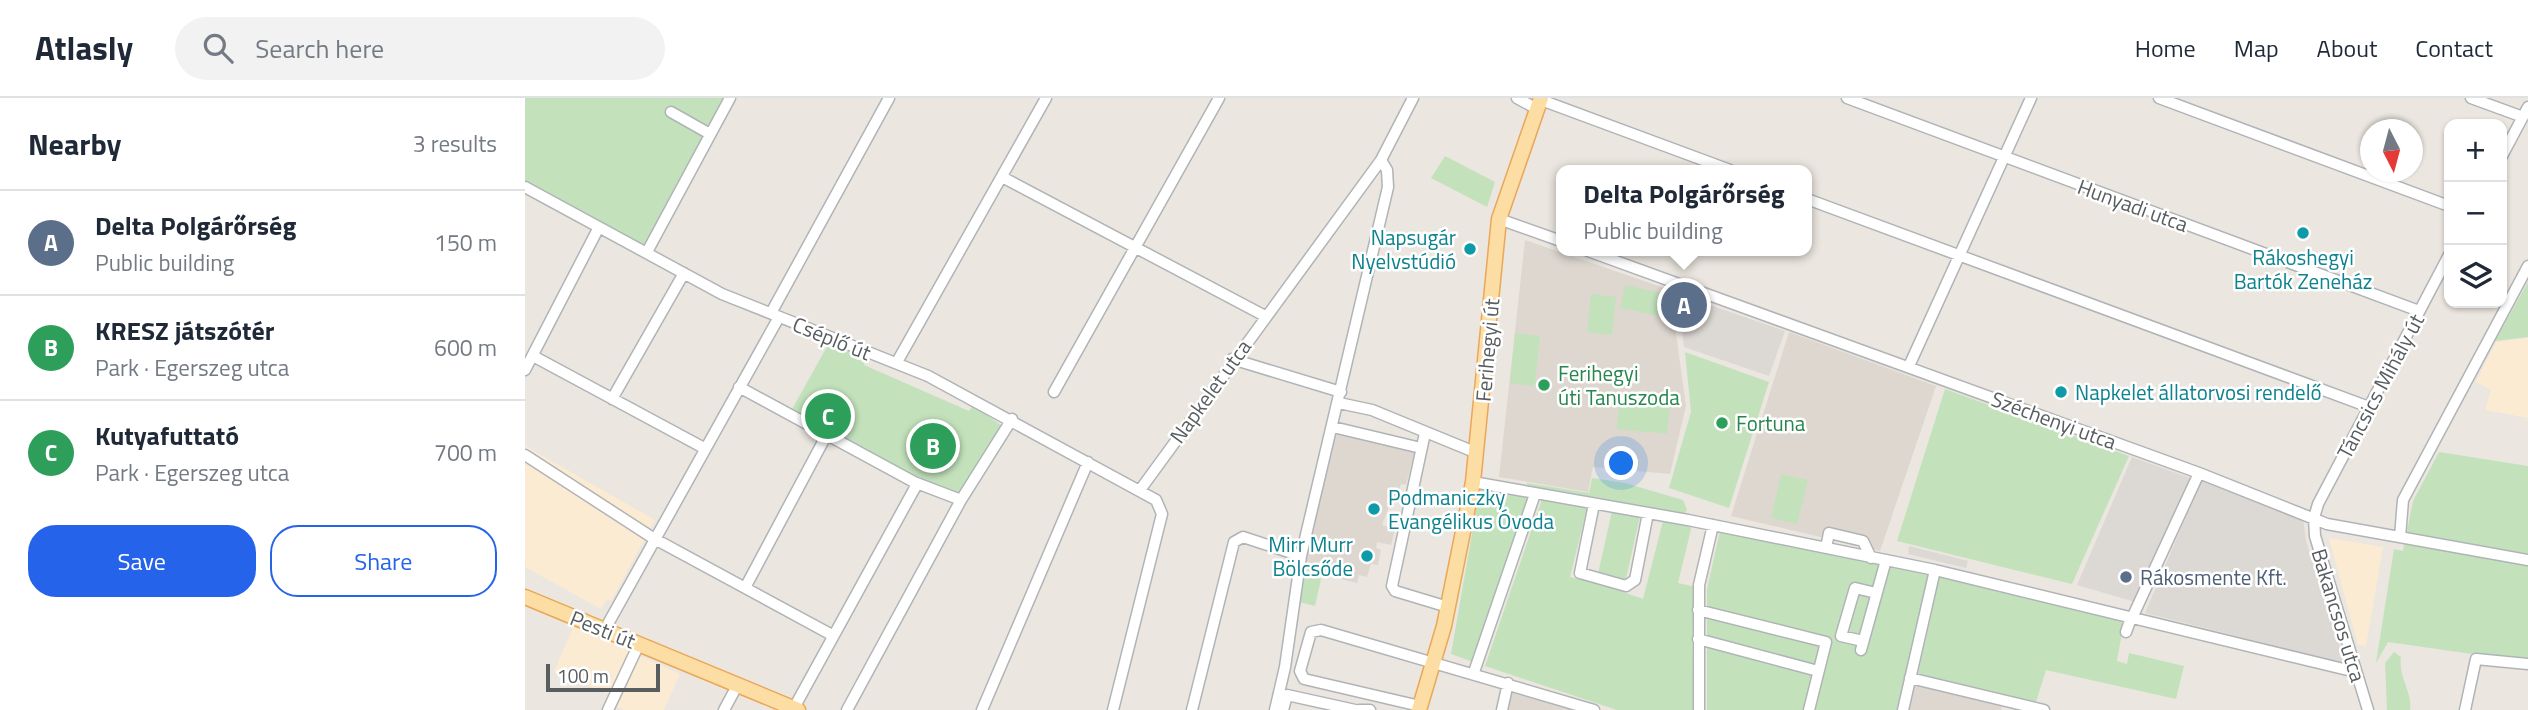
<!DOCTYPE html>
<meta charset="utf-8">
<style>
body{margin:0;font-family:"Titillium Web",sans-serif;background:#f2f2f3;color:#1f2937}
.controls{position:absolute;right:21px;top:21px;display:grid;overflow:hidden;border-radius:14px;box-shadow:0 2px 5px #0004}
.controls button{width:63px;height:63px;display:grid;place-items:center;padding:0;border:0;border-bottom:2px solid #e0e1e3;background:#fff;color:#1f2937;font:35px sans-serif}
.compass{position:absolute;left:1835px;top:21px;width:63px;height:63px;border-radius:50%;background:#fff;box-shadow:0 2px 5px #0004;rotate:174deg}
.scale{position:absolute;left:21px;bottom:18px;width:114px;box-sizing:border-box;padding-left:7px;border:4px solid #585d60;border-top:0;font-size:19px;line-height:24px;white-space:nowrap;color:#585d60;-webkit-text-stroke:5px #fff;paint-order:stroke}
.you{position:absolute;left:1097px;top:366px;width:24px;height:24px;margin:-18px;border:5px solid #fff;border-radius:50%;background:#1a73e8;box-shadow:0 0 0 10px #1a73e833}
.badge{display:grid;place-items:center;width:46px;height:46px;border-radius:50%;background:#2563eb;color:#fff;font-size:23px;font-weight:700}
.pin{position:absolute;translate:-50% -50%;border:4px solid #fff;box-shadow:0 2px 7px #0006}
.popup{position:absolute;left:1031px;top:67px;width:256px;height:91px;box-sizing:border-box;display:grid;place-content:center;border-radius:14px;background:#fff;filter:drop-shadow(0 2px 5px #0005);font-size:23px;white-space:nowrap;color:#747a83}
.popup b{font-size:26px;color:#1f2937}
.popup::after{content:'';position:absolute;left:50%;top:100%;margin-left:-14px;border:14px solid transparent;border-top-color:#fff}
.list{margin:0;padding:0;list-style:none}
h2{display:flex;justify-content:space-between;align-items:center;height:91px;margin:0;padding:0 28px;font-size:30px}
h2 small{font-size:23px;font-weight:400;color:#747a83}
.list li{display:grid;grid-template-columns:46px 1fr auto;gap:21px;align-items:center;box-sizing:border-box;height:105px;padding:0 28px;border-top:2px solid #e0e1e3}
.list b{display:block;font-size:26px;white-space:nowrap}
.list p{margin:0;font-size:23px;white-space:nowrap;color:#747a83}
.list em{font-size:23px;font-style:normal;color:#747a83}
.actions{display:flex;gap:14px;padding:21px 28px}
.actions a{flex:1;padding:16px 0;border:2px solid #2563eb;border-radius:28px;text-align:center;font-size:24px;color:#2563eb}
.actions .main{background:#2563eb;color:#fff}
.icon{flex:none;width:38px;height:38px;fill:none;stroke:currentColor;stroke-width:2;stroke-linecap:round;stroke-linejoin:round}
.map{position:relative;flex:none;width:2003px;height:612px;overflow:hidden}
header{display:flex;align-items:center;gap:42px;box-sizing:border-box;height:98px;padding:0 35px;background:#fff;border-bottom:2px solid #e0e1e3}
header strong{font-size:33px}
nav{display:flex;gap:38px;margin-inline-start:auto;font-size:24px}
.search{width:490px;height:63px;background:#f2f2f3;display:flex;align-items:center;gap:18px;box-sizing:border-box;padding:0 24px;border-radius:38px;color:#747a83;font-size:26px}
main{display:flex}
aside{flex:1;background:#fff}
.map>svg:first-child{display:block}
.commercial{fill:#fcebd3}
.industrial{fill:#dcd8d4}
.education{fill:#ddd7d0}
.green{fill:#c3e2bc}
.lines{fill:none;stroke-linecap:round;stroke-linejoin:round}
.minor-casing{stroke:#b0b4b7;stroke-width:13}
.major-casing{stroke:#eba758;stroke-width:17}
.minor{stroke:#fff;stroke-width:10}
.major{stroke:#fcdda3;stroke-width:14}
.culture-dot{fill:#0f9aa8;stroke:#fff;stroke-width:2.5}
.leisure-dot{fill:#2e9e5b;stroke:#fff;stroke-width:2.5}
.service-dot{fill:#5c6f8a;stroke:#fff;stroke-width:2.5}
.labels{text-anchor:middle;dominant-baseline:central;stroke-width:5;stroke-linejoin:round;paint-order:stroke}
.street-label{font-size:21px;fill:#585d60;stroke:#fff}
.culture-label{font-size:21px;fill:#0d838f;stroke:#fff;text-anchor:end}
.leisure-label{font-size:21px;fill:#27864d;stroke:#fff;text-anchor:start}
.service-label{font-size:21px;fill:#4e5e75;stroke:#fff;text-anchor:start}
</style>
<header>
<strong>Atlasly</strong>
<div class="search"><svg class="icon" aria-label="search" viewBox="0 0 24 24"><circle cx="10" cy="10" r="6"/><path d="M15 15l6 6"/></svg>Search here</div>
<nav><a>Home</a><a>Map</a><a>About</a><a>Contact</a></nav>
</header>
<main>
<aside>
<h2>Nearby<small>3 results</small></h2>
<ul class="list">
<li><span class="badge" style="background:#5c6f8a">A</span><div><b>Delta Polgárőrség</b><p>Public building</p></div><em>150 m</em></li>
<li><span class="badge" style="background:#2e9e5b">B</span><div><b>KRESZ játszótér</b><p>Park · Egerszeg utca</p></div><em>600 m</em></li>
<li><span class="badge" style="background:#2e9e5b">C</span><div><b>Kutyafuttató</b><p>Park · Egerszeg utca</p></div><em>700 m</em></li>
</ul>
<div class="actions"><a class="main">Save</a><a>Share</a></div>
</aside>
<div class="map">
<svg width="2003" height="612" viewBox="0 0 2003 612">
<rect width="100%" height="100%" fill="#ebe6df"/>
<path class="commercial" d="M2003 240V320L1960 312 1966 292 1951 284 1971 244Z
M0 348 130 422 86 503 82 501 76 511 0 469Z
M1804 440 1858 449 1841 548 1833 547Z
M49 528 105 552 85 597 29 573Z
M115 558 155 576 139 612H100L92 609Z"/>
<path class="industrial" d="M1153 196 1260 233 1244 278 1159 249Z
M1607 359 1665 380 1610 504 1552 487Z
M1677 381 1778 420 1781 443 1820 565 1620 515Z
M1384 448 1443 463 1441 470 1383 456Z"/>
<path class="education" d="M1000 142 1145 192 1161 308 1145 376 1068 369 1063 394 974 379Z
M1264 234 1411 288 1355 453 1206 418Z
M811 334 890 353 881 387 876 386 872 402 863 400 862 403 865 406 857 427 870 431 866 447 852 444 851 450 856 452 853 467 846 466 842 479 834 477 832 485 778 471Z
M1388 585 1477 606 1476 612H1382Z
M986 590 1058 612H981Z"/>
<path class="green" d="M0 0H205L122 154 0 89Z
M920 58 970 84 962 109 906 80Z
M2003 184V239L1970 243Z
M1100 187 1145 197 1140 219 1095 210Z
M1066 196 1091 199 1087 237 1062 234Z
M990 235 1015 238 1010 288 985 285Z
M304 245 341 259 339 267 444 313 448 307 477 328 434 397 390 379 266 313Z
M1160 254 1244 284 1204 410 1144 390 1166 314Z
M1420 291 1604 358 1547 486 1372 443Z
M1094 303 1145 308 1142 336 1092 331Z
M1914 354 2003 368V564L1863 544 1851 565 1869 451 1878 453 1888 403Z
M1256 376 1283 382 1272 426 1246 420Z
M1067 380 1100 385 1158 402 1162 412 1159 416 1002 388V385L1064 395Z
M955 390 1005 399 948 564 926 556Z
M1017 401 1062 410 1045 479 1071 485 1087 413 1115 418 1098 494 1118 501 1138 423 1167 427 1153 485 1171 489 1167 540 1169 612H1092L960 568Z
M1195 433 1404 475 1373 612H1182V491Z
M780 477 796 481 790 508 774 504Z
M1415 477 1599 524 1592 563 1602 566 1604 555 1659 568 1651 601 1521 572 1511 604 1393 576Z
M1869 554 1876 559C1873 579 1888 595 1885 612H1862L1860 565Z"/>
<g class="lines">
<defs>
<path id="minor" d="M992 0 1012 11
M1322 0 1894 213
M1634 0 1924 108
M1946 0 1998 19
M1016 2 1205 72
M146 14 185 36
M1977 58 2003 9
M477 79 740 218
M0 89 197 196 403 278 631 402 637 416 588 612
M1282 101 1844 309
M974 121 1036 143
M1063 153 1674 375 1802 426 2003 462
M122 154 205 0
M246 215 364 0
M8 258 179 350
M707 261 816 294
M372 264 521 0
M1384 268 1506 0
M0 272 74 129
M214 289 389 384 436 402
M529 294 694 0
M87 301 159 175
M814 305 847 312 952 355
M808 329 896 350
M900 335 867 488 870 493 923 509
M0 357 128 440 307 537
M948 384 1163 422 1410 472 1831 574
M615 392 856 62 888 0
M1069 406 1055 475 1101 488 1110 482 1123 415
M1875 439 1878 402 2003 168
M1301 450 1304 435 1338 443 1346 460
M221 488 301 338
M1173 512 1301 544 1284 612
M1607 520 1674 375
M79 533 254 219
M1601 534 1606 520
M1173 541 1293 573
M1338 543 1316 538 1330 490 1351 495
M1336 552 1361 462
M949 574 1010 396
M1385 580 1519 612
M895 608 779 581 775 573 786 534 796 532 1069 612
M269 610 392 386
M83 612 114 546
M199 612 213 586
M322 612 436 402 487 321
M457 612 563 364
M667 612 709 444 718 439 776 458
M750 612 760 569 776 458 863 89 862 72 856 62
M758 612 762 597 830 612
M834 612H845
M977 612 983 585
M1174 612V487L1188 427
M1378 612 1410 472
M1843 612 1790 438 1789 420 1793 406 1924 157
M1940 612 1951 561 2003 566"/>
<path id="major" d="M0 499 273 612
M894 612 919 528 948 384 974 121 1016 0"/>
</defs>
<use href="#minor" class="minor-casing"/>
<use href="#major" class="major-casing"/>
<use href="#minor" class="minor"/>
<use href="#major" class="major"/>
</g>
<g class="culture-dot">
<circle cx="1778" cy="135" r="7"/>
<circle cx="945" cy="151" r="7"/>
<circle cx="1536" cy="294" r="7"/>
<circle cx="849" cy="411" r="7"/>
<circle cx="842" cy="458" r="7"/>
</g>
<g class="leisure-dot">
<circle cx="1019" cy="287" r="7"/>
<circle cx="1197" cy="325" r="7"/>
</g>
<circle class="service-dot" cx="1601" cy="479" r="7"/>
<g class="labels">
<g class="street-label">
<text transform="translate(1608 107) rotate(20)">Hunyadi utca</text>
<text transform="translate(307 240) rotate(22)">Cséplő út</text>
<text transform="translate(962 252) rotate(-85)">Ferihegyi út</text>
<text transform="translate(1855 288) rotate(-62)">Táncsics Mihály út</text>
<text transform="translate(685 293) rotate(-54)">Napkelet utca</text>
<text transform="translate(1529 322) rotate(20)">Széchenyi utca</text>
<text transform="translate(1814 517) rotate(73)">Bakancsos utca</text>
<text transform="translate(78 531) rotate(22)">Pesti út</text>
</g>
<g class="culture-label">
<text x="931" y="139">Napsugár<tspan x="931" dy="24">Nyelvstúdió</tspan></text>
<text x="1778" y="159" text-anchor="middle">Rákoshegyi<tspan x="1778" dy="24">Bartók Zeneház</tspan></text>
<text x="1550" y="294" text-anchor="start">Napkelet állatorvosi rendelő</text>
<text x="863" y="399" text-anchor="start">Podmaniczky<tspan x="863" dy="24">Evangélikus Óvoda</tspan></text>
<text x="828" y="446">Mirr Murr<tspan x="828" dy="24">Bölcsőde</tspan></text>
</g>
<g class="leisure-label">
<text x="1033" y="275">Ferihegyi<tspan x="1033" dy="24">úti Tanuszoda</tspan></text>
<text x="1211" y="325">Fortuna</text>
</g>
<g class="service-label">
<text x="1615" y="479">Rákosmente Kft.</text>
</g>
</g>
</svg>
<div class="controls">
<button>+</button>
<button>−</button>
<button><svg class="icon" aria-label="layers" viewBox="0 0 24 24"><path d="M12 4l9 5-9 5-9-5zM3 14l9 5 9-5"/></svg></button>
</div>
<svg class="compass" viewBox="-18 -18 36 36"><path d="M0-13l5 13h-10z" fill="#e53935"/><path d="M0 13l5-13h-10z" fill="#747a83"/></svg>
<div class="scale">100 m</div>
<div class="you"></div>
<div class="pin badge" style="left:1159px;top:207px;background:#5c6f8a">A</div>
<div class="popup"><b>Delta Polgárőrség</b>Public building</div>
<div class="pin badge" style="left:408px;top:348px;background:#2e9e5b">B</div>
<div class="pin badge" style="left:303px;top:318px;background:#2e9e5b">C</div>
</div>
</main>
